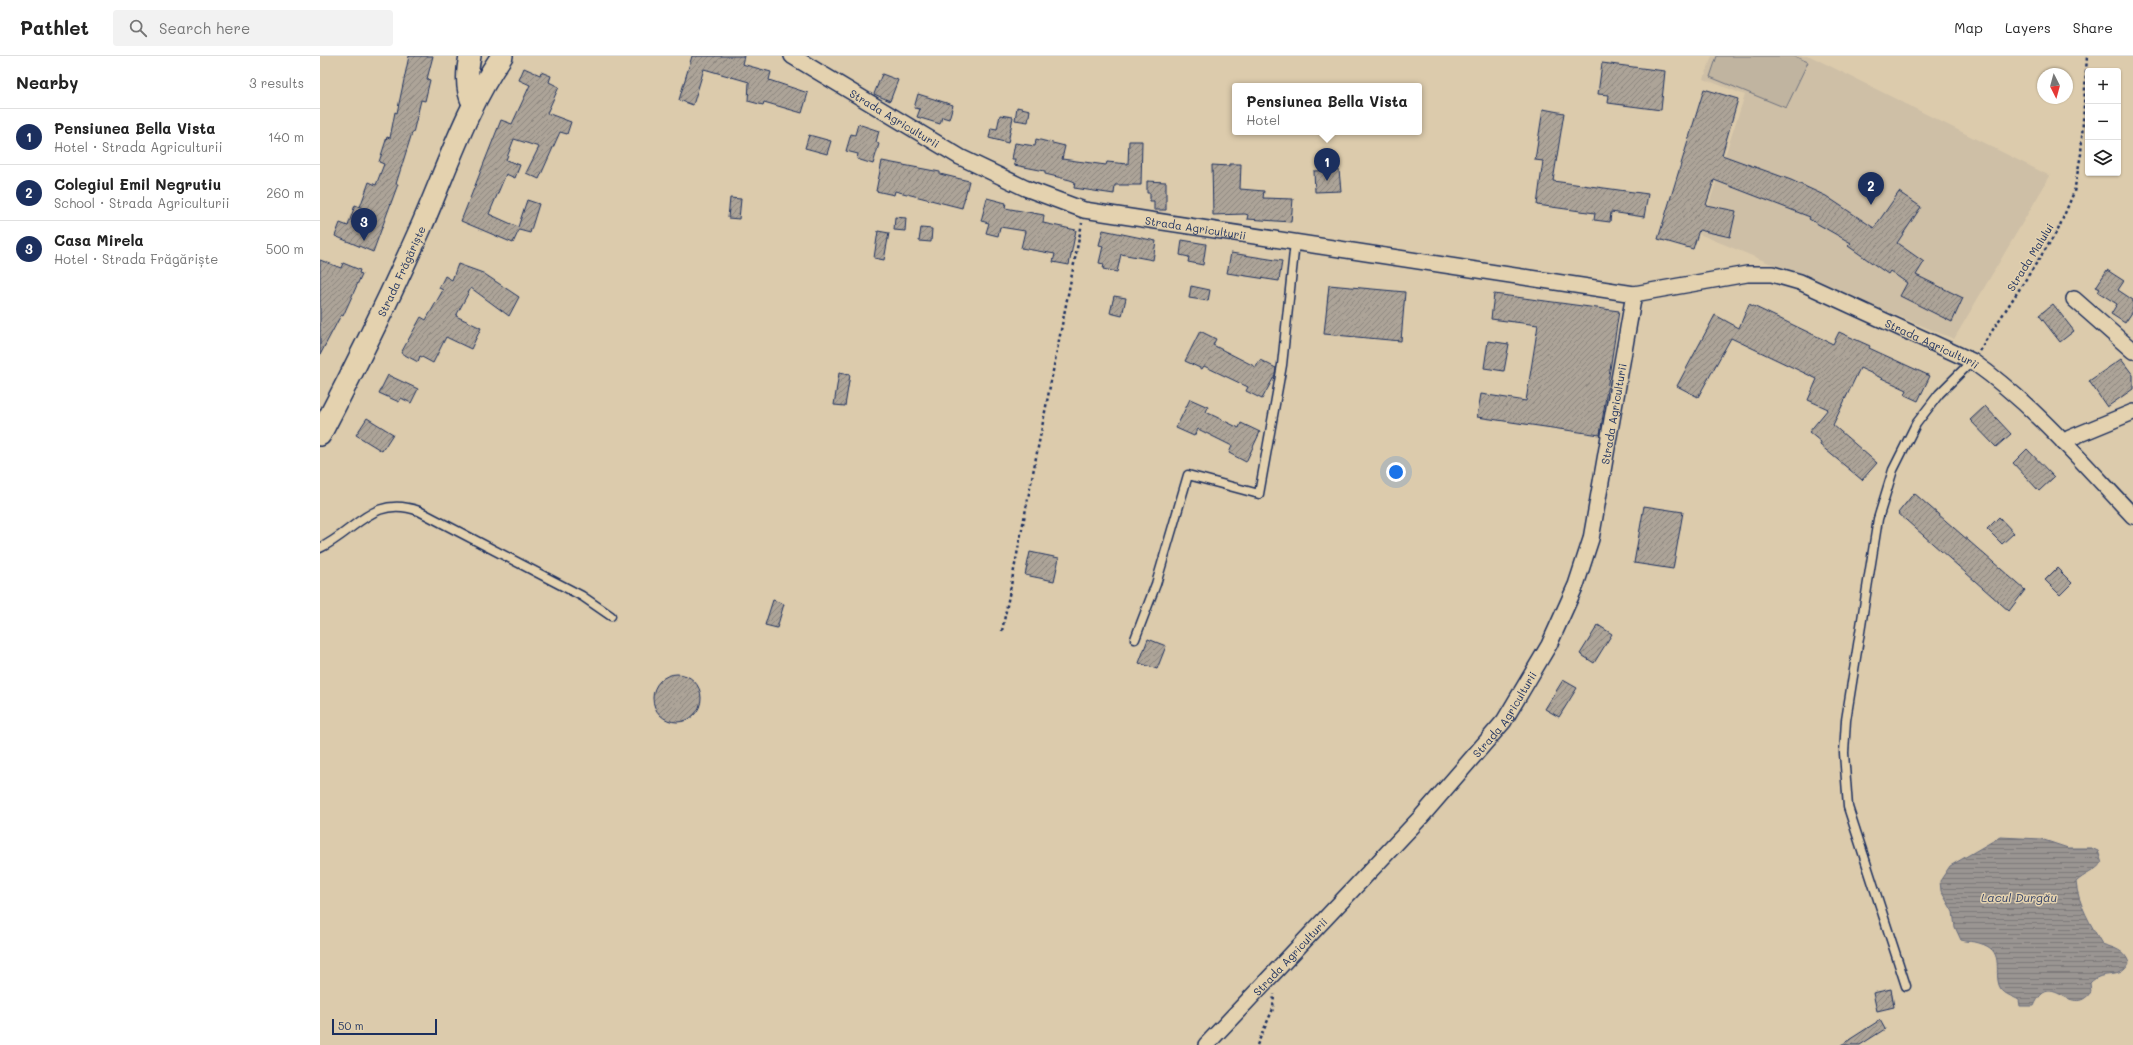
<!DOCTYPE html>
<meta charset="utf-8">
<style>
body{margin:0;font-family:Mali,sans-serif;background:#f2f2f2;color:#222}
.controls{position:absolute;right:12px;top:12px;display:grid;overflow:hidden;border-radius:4px;box-shadow:0 1px 3px #0004}
.controls button{width:36px;height:36px;display:grid;place-items:center;padding:0;border:0;border-bottom:1px solid #e0e0e0;background:#fff;color:#222;font:20px sans-serif}
.compass{position:absolute;left:1717px;top:12px;width:36px;height:36px;border-radius:50%;background:#fff;box-shadow:0 1px 3px #0004;rotate:174deg}
.scale{position:absolute;left:12px;bottom:10px;width:105px;box-sizing:border-box;padding-left:4px;border:2px solid #1b2f5e;border-top:0;font-size:11px;line-height:14px;white-space:nowrap;color:#1b2f5e;-webkit-text-stroke:3px #e4d2af;paint-order:stroke}
.you{position:absolute;left:1076px;top:416px;width:14px;height:14px;margin:-10px;border:3px solid #fff;border-radius:50%;background:#1a73e8;box-shadow:0 0 0 6px #1a73e833}
.badge{display:grid;place-items:center;width:26px;height:26px;border-radius:50%;background:#1b2f5e;color:#fff;font-size:13px;font-weight:700}
.pin{position:absolute;translate:-50% -33px;filter:drop-shadow(0 1px 2px #0008)}
.pin::after{content:'';position:absolute;top:21px;width:14px;height:12px;background:inherit;clip-path:polygon(0 0,100% 0,50% 100%)}
.popup{position:absolute;left:912px;top:27px;width:190px;height:52px;box-sizing:border-box;display:grid;place-content:center;border-radius:4px;background:#fff;filter:drop-shadow(0 1px 3px #0005);font-size:13px;white-space:nowrap;color:#767676}
.popup b{font-size:15px;color:#222}
.popup::after{content:'';position:absolute;left:50%;top:100%;margin-left:-8px;border:8px solid transparent;border-top-color:#fff}
.list{margin:0;padding:0;list-style:none}
h2{display:flex;justify-content:space-between;align-items:center;height:52px;margin:0;padding:0 16px;font-size:17px}
h2 small{font-size:13px;font-weight:400;color:#767676}
.list li{display:grid;grid-template-columns:26px 1fr auto;gap:12px;align-items:center;box-sizing:border-box;height:56px;padding:0 16px;border-top:1px solid #e0e0e0}
.list b{display:block;font-size:15px;white-space:nowrap}
.list p{margin:0;font-size:13px;white-space:nowrap;color:#767676}
.list em{font-size:13px;font-style:normal;color:#767676}
.icon{flex:none;width:22px;height:22px;fill:none;stroke:currentColor;stroke-width:2;stroke-linecap:round;stroke-linejoin:round}
.map{position:relative;flex:none;width:1813px;height:989px;overflow:hidden}
header{display:flex;align-items:center;gap:24px;box-sizing:border-box;height:56px;padding:0 20px;background:#fff;border-bottom:1px solid #e0e0e0}
header strong{font-size:19px}
nav{display:flex;gap:22px;margin-inline-start:auto;font-size:14px}
.search{width:280px;height:36px;background:#f2f2f2;display:flex;align-items:center;gap:10px;box-sizing:border-box;padding:0 14px;border-radius:4px;color:#767676;font-size:15px}
main{display:flex}
aside{flex:1;background:#fff}
.map>svg:first-child{display:block}
.built{fill:#cebfa6}
.green{fill:#c0b4a0;stroke:#6e727f}
.water{fill:url(#water-rules);stroke:#676c7d}
.building{fill:url(#building-hatch);stroke:#1b2f5e}
.lines{fill:none;stroke-linecap:round;stroke-linejoin:round}
.lane-casing{stroke:#1b2f5e;stroke-width:11}
.street-casing{stroke:#1b2f5e;stroke-width:18}
.secondary-casing{stroke:#1b2f5e;stroke-width:24}
.path{stroke:#1b2f5e;stroke-width:2.5;stroke-dasharray:3 3;stroke-linecap:butt}
.lane{stroke:#e4d2af;stroke-width:8}
.street{stroke:#e4d2af;stroke-width:15}
.secondary{stroke:#e4d2af;stroke-width:21}
.labels{text-anchor:middle;dominant-baseline:central;stroke-width:3;stroke-linejoin:round;paint-order:stroke}
.street-label{font-size:11px;fill:#1b2f5e;stroke:#e4d2af}
.water-label{font-size:12px;font-style:italic;fill:#344368;stroke:#e4d2af}
</style>
<header>
<strong>Pathlet</strong>
<div class="search"><svg class="icon" aria-label="search" viewBox="0 0 24 24"><circle cx="10" cy="10" r="6"/><path d="M15 15l6 6"/></svg>Search here</div>
<nav><a>Map</a><a>Layers</a><a>Share</a></nav>
</header>
<main>
<aside>
<h2>Nearby<small>3 results</small></h2>
<ul class="list">
<li><span class="badge">1</span><div><b>Pensiunea Bella Vista</b><p>Hotel · Strada Agriculturii</p></div><em>140 m</em></li>
<li><span class="badge">2</span><div><b>Colegiul Emil Negrutiu</b><p>School · Strada Agriculturii</p></div><em>260 m</em></li>
<li><span class="badge">3</span><div><b>Casa Mirela</b><p>Hotel · Strada Frăgăriște</p></div><em>500 m</em></li>
</ul>
</aside>
<div class="map">
<svg width="1813" height="989" viewBox="0 0 1813 989">
<defs>
<pattern id="water-rules" width="6" height="5" patternUnits="userSpaceOnUse"><rect width="6" height="5" fill="#9a9592"/><path d="M0 2.5h6" fill="none" stroke="#7d7a7a"/></pattern>
<pattern id="building-hatch" width="6" height="6" patternUnits="userSpaceOnUse"><rect width="6" height="6" fill="#ada498"/><path d="M-1 1l2-2M0 6l6-6M5 7l2-2" fill="none" stroke="#8c867f"/></pattern>
</defs>
<rect width="100%" height="100%" fill="#dccbac"/>
<filter id="ink" filterUnits="userSpaceOnUse"><feTurbulence type="fractalNoise" baseFrequency=".025" numOctaves="2"/><feDisplacementMap in="SourceGraphic" scale="8" xChannelSelector="R" yChannelSelector="G"/><feConvolveMatrix kernelMatrix="1 2 1 2 8 2 1 2 1" color-interpolation-filters="sRGB"/></filter>
<g filter="url(#ink)">
<path class="built" d="M1392 0H1490L1730 120 1634 283 1379 178 1425 39 1384 23Z"/>
<path class="green" d="M1397 0H1474L1488 6 1466 52 1390 21Z"/>
<path class="water" d="M1680 781 1721 783 1748 792H1771L1778 795 1782 806C1776 815 1764 818 1756 826 1758 848 1771 869 1782 888 1794 892 1805 894 1809 907 1800 926 1784 912 1770 927L1771 936C1750 964 1731 911 1714 950H1700L1699 944C1692 940 1682 938 1679 929 1674 913 1685 894 1659 887 1654 885 1647 886 1641 884L1635 871 1633 856 1621 835 1620 825 1630 810Z"/>
<path class="building" d="M89 0H113L107 23 110 24 105 45 101 44 93 77H92L76 128H78L53 196 15 180 20 167 28 170 35 149 40 151 49 126 56 129 64 108 59 106 67 81 70 82 75 56 77 57Z
M372 0H424L422 8 451 16 449 24 488 37 482 57 444 46 443 49 428 45 429 26 384 13 373 49 359 44Z
M1282 7 1345 15 1341 54 1288 47 1289 39 1278 38Z
M204 12 220 19 221 16 231 20 229 26 239 31 227 57 251 66 247 78 240 76 219 123 206 117 219 91 194 83 186 104 200 109 195 122 186 118 169 158 198 171 207 144 219 148 210 177 199 174 193 187 141 165 181 64 192 68 210 29 199 24Z
M562 18 578 24 570 45 554 38Z
M1384 33 1418 43 1402 99 1471 124 1506 140 1554 172 1579 136 1601 151 1577 187 1604 206 1596 219 1643 242 1632 266 1580 240 1587 227 1570 215 1568 218 1528 190 1531 187 1489 163 1490 161 1394 124 1386 149 1416 155 1410 181 1379 174 1373 193 1338 183Z
M598 38 633 49 629 63 622 61 620 68 597 61 600 53 594 52Z
M697 51 710 54 708 66 695 64Z
M1223 53 1244 57 1233 125 1328 138 1324 161 1291 156 1290 166 1274 164 1275 157 1217 149 1223 105 1215 104Z
M680 59 693 61 688 87 669 82 671 72 677 73Z
M538 68 559 75 556 86 559 88 553 108 537 103 538 98 526 95 531 78 535 79Z
M489 79 511 85 507 98 485 92Z
M716 83 745 90 742 103 786 109 787 106 808 108 809 85H822L821 129H795L794 138 754 132 755 126 750 124 725 118V115L694 109 695 103H692L695 87 715 90Z
M562 105 620 116V118L649 125 642 152 575 135 574 139 556 135Z
M909 108H921L920 133 944 135 943 142 973 143 971 166 927 163 928 159 925 158 893 159 892 109 909 110Z
M1019 114 1021 135 995 136 994 115Z
M827 125 846 126V154H834V145H830V137H827Z
M410 142 421 143 419 163 408 162Z
M667 142 686 147 685 152 724 159 723 167 756 174 749 209 733 206 735 198 701 192 705 175 680 171 678 180 666 177 669 167 661 165Z
M575 161 586 162 585 175 574 174Z
M601 172 612 173 611 186 599 185Z
M783 174 836 185 833 204 801 198 797 216 783 213 784 208 779 207 783 190 779 189Z
M558 175 569 177 564 204 554 202Z
M862 184 886 188 883 209 868 206 869 201 860 199Z
M911 197 962 205 959 225 907 217Z
M0 204 21 212 23 207 40 214 39 217 42 218 23 260 21 259 0 299Z
M138 208 163 217 199 241 189 260 151 232 136 260 161 272 151 293 126 281 113 307 100 300 98 306 81 297 101 261 106 264 123 234 119 232 125 220 132 224Z
M1787 214 1804 225 1798 234 1813 244V255L1805 267 1791 258 1797 248 1778 236 1780 233 1776 231Z
M1009 229 1085 236 1081 285 1004 278Z
M871 230 890 234 888 245 869 242Z
M1174 238 1299 255 1280 379 1157 361 1161 338 1206 345 1218 269 1171 263Z
M794 240 806 242 802 260 790 257Z
M1429 248 1513 288 1519 276 1550 290 1549 292 1610 320 1598 345 1585 339 1587 334 1540 312 1513 369 1557 407 1542 424 1500 389 1501 386 1489 376 1508 353 1488 344 1497 323 1411 282 1378 341 1357 330 1395 259 1419 272Z
M1733 248 1754 275 1740 286 1719 259Z
M880 275 896 283 893 289 936 311 940 304 956 312 955 319 942 343 926 335 928 331 884 310 882 313 865 305Z
M1168 285 1189 288 1184 315 1164 312Z
M1801 303 1813 319V333L1787 351 1769 325Z
M519 317 530 319 525 350 514 349Z
M68 319 98 333 91 347 81 342 79 346 59 337Z
M870 343 888 351 886 356 919 372 921 367 940 376 926 406 909 397 912 390 878 373 874 380 856 372Z
M1665 350 1691 378 1676 391 1650 364Z
M47 362 73 378 62 395 36 379Z
M1707 393 1734 421 1719 435 1693 407Z
M1594 437 1705 534 1689 555 1578 457Z
M1324 450 1363 456 1353 513 1314 507Z
M1679 461 1694 477 1682 488 1667 473Z
M710 496 739 502 734 525 705 519Z
M1737 512 1752 527 1740 539 1725 524Z
M453 544 464 548 457 572 445 569Z
M1278 569 1292 578 1274 607 1260 598Z
M828 583 846 590 837 613 819 607Z
M333 642a24 24 0 1 1 48 0a24 24 0 1 1-48 0Z
M1243 624 1257 632 1239 661 1225 653Z
M1571 933 1574 951 1557 955 1553 937Z
M1560 964 1565 973 1540 989H1521Z"/>
<g class="lines">
<defs>
<path id="lane" d="M0 492C36 475 53 438 99 455L262 540 291 560
M815 583 836 528 868 419 939 438 962 309 975 186
M1586 930 1528 751 1524 697 1526 664 1558 463 1573 414 1596 368 1619 338 1652 305"/>
<g id="street">
<path id="s1" d="M472 0 640 101 705 132 764 154 1314 238 1427 218H1452L1480 226 1652 305C1713 348 1762 406 1813 460"/>
<path d="M1754 243 1813 295"/>
<path d="M1744 387 1750 382 1813 356"/>
<path id="s2" d="M886 989 1101 761 1184 665 1229 589 1256 529 1271 483 1314 238"/>
</g>
<g id="secondary">
<path d="M150 0C147 15 145 33 153 47"/>
<path id="s3" d="M0 379C36 310 70 241 102 169 127 112 146 52 182 0"/>
</g>
</defs>
<use href="#lane" class="lane-casing"/>
<use href="#street" class="street-casing"/>
<use href="#secondary" class="secondary-casing"/>
<path class="path" d="M1659 295 1738 174 1754 136 1761 98 1767 0
M682 575 762 167
M937 989 953 953 954 938"/>
<use href="#lane" class="lane"/>
<use href="#street" class="street"/>
<use href="#secondary" class="secondary"/>
</g>
</g>
<g class="labels">
<g class="street-label">
<text stroke="none"><textPath href="#s1" startOffset="120">Strada Agriculturii</textPath></text>
<text stroke="none"><textPath href="#s1" startOffset="444">Strada Agriculturii</textPath></text>
<text transform="translate(1710 201) rotate(-58)">Strada Malului</text>
<text stroke="none"><textPath href="#s3" startOffset="183">Strada Frăgăriște</textPath></text>
<text stroke="none"><textPath href="#s1" startOffset="1202">Strada Agriculturii</textPath></text>
<text stroke="none"><textPath href="#s2" startOffset="770">Strada Agriculturii</textPath></text>
<text stroke="none"><textPath href="#s2" startOffset="446">Strada Agriculturii</textPath></text>
<text stroke="none"><textPath href="#s2" startOffset="122">Strada Agriculturii</textPath></text>
</g>
<g class="water-label">
<text x="1699" y="841">Lacul Durgău</text>
</g>
</g>
</svg>
<div class="controls">
<button>+</button>
<button>−</button>
<button><svg class="icon" aria-label="layers" viewBox="0 0 24 24"><path d="M12 4l9 5-9 5-9-5zM3 14l9 5 9-5"/></svg></button>
</div>
<svg class="compass" viewBox="-18 -18 36 36"><path d="M0-13l5 13h-10z" fill="#e53935"/><path d="M0 13l5-13h-10z" fill="#767676"/></svg>
<div class="scale">50 m</div>
<div class="you"></div>
<div class="pin badge" style="left:1007px;top:125px">1</div>
<div class="popup"><b>Pensiunea Bella Vista</b>Hotel</div>
<div class="pin badge" style="left:1551px;top:149px">2</div>
<div class="pin badge" style="left:44px;top:185px">3</div>
</div>
</main>
